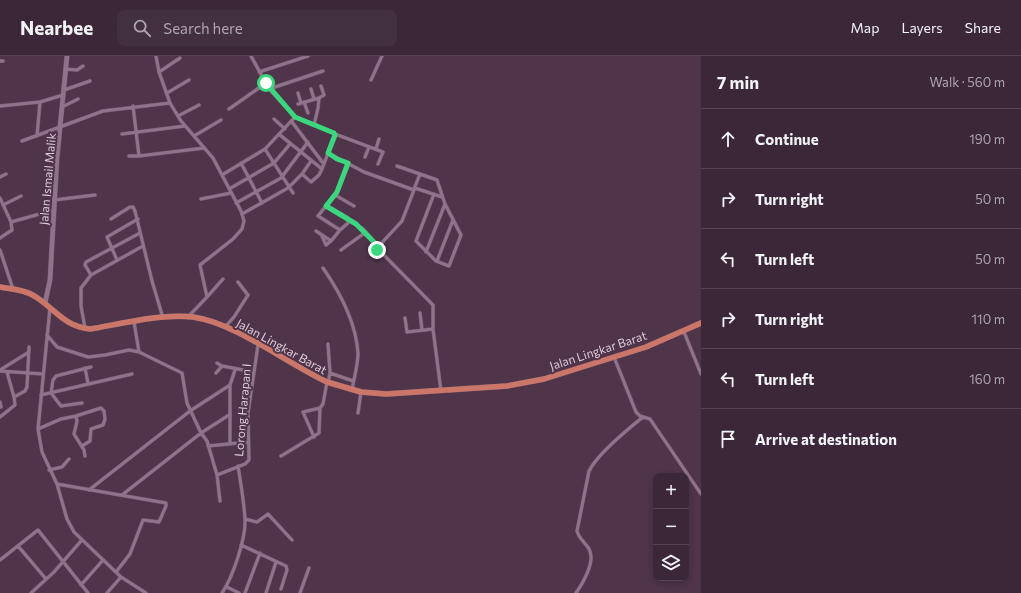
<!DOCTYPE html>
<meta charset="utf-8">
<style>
body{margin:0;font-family:Commissioner,sans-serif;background:#422f40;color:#f1f3f6}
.controls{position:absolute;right:12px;bottom:12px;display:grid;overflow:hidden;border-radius:8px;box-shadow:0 2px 6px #0003}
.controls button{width:36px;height:36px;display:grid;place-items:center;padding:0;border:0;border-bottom:1px solid #544453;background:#3b2738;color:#f1f3f6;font:20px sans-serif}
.stop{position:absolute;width:12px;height:12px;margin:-9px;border:3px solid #3bd77f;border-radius:50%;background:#fff}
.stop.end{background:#3bd77f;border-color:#fff;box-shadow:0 1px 4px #0008}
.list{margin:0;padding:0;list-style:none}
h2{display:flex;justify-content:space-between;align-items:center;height:52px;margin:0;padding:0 16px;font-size:17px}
h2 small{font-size:13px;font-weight:400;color:#aca5ae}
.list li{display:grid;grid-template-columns:26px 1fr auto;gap:12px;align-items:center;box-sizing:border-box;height:60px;padding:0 16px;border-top:1px solid #544453}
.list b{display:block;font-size:15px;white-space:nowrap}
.list em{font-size:13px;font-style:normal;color:#aca5ae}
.icon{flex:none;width:22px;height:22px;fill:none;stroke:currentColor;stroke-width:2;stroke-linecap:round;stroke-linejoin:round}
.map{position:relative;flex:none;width:701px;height:537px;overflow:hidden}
header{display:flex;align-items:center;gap:24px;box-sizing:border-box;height:56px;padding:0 20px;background:#3b2738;border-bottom:1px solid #544453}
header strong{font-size:19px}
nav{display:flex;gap:22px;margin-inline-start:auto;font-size:14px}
.search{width:280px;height:36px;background:#422f40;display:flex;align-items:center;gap:10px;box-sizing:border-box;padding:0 14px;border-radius:8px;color:#aca5ae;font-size:15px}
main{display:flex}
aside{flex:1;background:#3b2738}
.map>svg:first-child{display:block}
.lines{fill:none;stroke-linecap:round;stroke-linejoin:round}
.minor-casing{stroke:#6a5466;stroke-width:4}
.secondary-casing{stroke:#6a5466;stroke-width:5.5}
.trunk-casing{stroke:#6a5466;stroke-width:6}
.minor{stroke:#90728a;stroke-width:3}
.secondary{stroke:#90728a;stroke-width:4.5}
.trunk{stroke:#cb7669;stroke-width:5.5}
.route{stroke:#3bd77f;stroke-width:5}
.labels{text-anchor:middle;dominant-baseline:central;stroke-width:4;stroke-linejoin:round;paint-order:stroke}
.street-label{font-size:12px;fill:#ddccd9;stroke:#4f344a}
</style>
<header>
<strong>Nearbee</strong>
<div class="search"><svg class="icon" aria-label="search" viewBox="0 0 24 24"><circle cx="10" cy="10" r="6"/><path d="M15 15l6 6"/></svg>Search here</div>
<nav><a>Map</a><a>Layers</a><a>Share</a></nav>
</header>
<main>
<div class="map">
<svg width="701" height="537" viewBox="0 0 701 537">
<rect width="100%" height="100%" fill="#4f344a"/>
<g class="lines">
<defs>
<path id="minor" d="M156 0 159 16 170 47 181 65 213 102 241 155 244 165 242 173 233 183 200 209 207 241 188 261
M251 0 269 33 295 61 334 77 335 79 322 113 280 79
M0 5H3
M65 13 77 14 83 10
M159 16 180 2
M259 16 308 0
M371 24 382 0
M269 33 323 15
M311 33 314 43
M64 34 90 25
M167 37 189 24
M298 37 301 47
M319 42 324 39 321 30
M304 46 308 57
M298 48 319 42 318 52 314 69
M0 50 40 46 63 39
M133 50 139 100 204 92
M62 51 78 43
M229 53 266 27
M178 60 199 49
M274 63 285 73
M292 66 323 107
M122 78 185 70
M335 78 383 96 378 108
M37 80 40 46
M194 80 221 64
M22 85 103 55 170 47
M265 93 293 137
M376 93 379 83
M328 97 364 116 414 134 402 165 377 192 433 249V273L441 335
M129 100H139
M365 101 369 91
M241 107 262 147
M397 110 437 124 445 148 461 179 449 210 436 205 416 185 434 138
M302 118 311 126 319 119 322 113
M222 119 265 93 295 61
M0 121 6 118
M415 132 442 141
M229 133 274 107 290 88
M414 133 420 118
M335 139 354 150
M0 142 11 166 12 174 0 182
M201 143 231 137
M54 144 95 139
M236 147 281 122 308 86
M3 149 21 140
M326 149 348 162V167L340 174 318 160 337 136 349 107
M242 158 288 132 302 118 311 105
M111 163 130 151H133L135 155 152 225 163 262
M349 164 363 173 378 190
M11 166 54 154
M316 175 331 185 340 174
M140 177 86 206 85 209 91 219 143 190
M322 180 326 189 331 185
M0 194 13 233
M341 194 366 176
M426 196 445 148
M117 204 107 181 138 163
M437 205 453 164
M323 212C339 235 356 267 358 297 358 309 354 322 352 334
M207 241 223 223
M50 252 38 373 42 396 57 428 67 463 74 476 121 521 146 537
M420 257 422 274
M405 262 407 276 433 273
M225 271 234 261 248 239 238 226
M85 272 81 250V232L91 219
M684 276 701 318
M47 279 57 291 88 301 105 299 129 294 139 296
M328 288 330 317
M614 301 636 356 640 360 650 363 701 438
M217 307 222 310 254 316
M85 312 88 327
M0 314 29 296
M0 315 43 318
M7 316 14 341 25 335 27 331 29 291
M216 317 222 310
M328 327 330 317 353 325
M41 339 132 318
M0 346 1 351
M82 347 61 350 51 337 53 324 56 320 91 311
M358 357 361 336
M76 360 101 352 104 355 105 363 103 369 91 373 90 385 82 390
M0 361 15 349 14 341
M38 373 61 363 76 360 77 365 74 378 84 394 85 400
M314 381 303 356 320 352
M230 388V329L235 314
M208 390 248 386
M281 400 319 377 320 352 323 348 327 326
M49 414 62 411 69 403
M217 419 207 385 201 377 229 359
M57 428 166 447V450L159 466 143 464 130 498 116 516
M89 434 190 355 230 329
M122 439 201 377 187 347 182 317 139 296 134 266
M220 445 217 419 245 408 249 404 248 357 258 289
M245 463 257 466 268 458 292 484
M241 489 286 510 287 514 281 533
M18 490 46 523
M0 504 38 474 88 537
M81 529 103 504
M227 531 239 537
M31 537 54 516 81 485
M107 537 121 521
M222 537C233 521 246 482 245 463 244 446 241 428 238 410
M245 537 260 497
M266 537 276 506
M300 537 309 512
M576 537C583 527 596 505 589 493 585 486 579 483 577 475L589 415C597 399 628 373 643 361"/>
<path id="secondary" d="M45 247 50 224 57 102 67 0"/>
<path id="trunk" d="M0 231C12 233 26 234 36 241 56 254 64 270 90 273 120 268 163 257 193 261 236 267 286 307 327 326L361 336 386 338 507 330 544 323 646 291 701 267"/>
</defs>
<use href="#minor" class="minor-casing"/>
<use href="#secondary" class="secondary-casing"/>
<use href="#trunk" class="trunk-casing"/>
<use href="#minor" class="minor"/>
<use href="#secondary" class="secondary"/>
<use href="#trunk" class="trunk"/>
</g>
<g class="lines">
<path class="route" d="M266 27 295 61 334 77 335 79 328 97 337 103 348 107 337 136 326 150 356 168 378 190 377 194"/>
</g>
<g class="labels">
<g class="street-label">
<text transform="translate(47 123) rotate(-85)">Jalan Ismail Malik</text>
<text transform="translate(282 290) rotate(29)">Jalan Lingkar Barat</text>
<text transform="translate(598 294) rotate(-18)">Jalan Lingkar Barat</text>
<text transform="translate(242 354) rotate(-85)">Lorong Harapan I</text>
</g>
</g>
</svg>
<div class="controls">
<button>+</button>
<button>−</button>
<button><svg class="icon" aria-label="layers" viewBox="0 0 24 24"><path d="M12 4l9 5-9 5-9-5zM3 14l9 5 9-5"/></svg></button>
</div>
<div class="stop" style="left:266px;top:27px"></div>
<div class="stop end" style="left:377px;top:194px"></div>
</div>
<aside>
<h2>7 min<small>Walk · 560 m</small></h2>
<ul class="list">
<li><svg class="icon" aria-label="ahead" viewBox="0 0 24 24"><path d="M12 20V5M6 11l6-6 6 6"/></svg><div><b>Continue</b></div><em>190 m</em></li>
<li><svg class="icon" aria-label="right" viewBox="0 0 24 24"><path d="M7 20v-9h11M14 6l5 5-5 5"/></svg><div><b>Turn right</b></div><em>50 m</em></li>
<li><svg class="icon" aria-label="left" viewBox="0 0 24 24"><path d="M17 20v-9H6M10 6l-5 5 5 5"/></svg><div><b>Turn left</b></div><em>50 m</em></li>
<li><svg class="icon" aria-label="right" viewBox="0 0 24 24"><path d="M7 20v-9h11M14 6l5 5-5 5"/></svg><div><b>Turn right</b></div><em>110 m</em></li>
<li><svg class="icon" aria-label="left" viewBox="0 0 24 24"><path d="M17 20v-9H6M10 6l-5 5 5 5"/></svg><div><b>Turn left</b></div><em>160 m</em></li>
<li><svg class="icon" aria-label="arrive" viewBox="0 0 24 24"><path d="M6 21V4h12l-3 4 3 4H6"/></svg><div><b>Arrive at destination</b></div></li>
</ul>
</aside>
</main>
